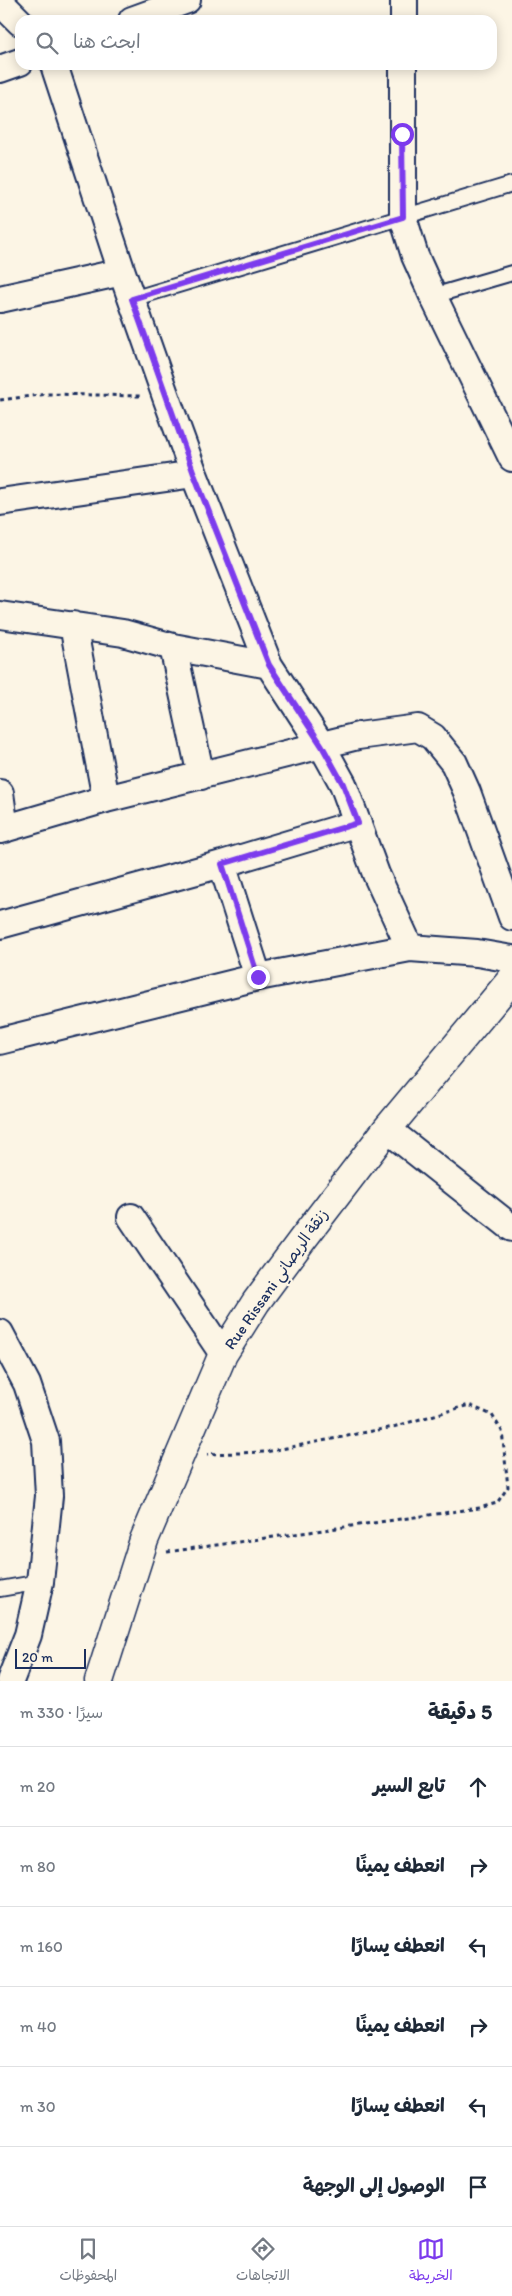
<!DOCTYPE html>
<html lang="ar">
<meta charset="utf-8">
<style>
body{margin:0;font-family:Itim,"Playpen Sans Arabic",sans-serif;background:#f6f6f7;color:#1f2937;direction:rtl}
.scale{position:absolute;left:15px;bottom:12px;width:71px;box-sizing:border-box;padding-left:5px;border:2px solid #1b2f5e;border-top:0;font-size:14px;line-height:18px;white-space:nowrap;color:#1b2f5e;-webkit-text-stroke:4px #fcf5e5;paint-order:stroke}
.stop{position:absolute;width:15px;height:15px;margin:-11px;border:4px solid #7c3aed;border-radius:50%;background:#fff}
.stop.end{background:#7c3aed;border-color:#fff;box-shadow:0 1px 5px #0008}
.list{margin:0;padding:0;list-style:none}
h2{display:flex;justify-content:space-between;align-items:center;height:65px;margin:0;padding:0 20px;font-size:21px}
h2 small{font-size:16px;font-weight:400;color:#747a83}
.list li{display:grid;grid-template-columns:32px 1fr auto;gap:15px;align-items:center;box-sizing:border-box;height:80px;padding:0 20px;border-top:1px solid #e0e1e3}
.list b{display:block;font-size:19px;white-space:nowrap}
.list em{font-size:16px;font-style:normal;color:#747a83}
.icon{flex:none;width:28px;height:28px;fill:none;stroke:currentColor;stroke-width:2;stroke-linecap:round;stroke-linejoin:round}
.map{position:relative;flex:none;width:512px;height:1681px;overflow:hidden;direction:ltr}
.search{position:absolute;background:#fff;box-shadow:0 2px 12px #0003;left:15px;right:15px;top:15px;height:55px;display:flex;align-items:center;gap:12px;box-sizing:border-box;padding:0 18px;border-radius:15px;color:#747a83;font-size:19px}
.sheet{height:545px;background:#fff}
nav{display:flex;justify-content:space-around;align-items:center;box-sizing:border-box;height:70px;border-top:1px solid #e0e1e3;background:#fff;font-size:14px;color:#747a83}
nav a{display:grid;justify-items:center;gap:2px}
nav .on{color:#7c3aed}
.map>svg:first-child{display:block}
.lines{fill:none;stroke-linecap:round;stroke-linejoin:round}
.service-casing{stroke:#1b2f5e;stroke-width:18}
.minor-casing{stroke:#1b2f5e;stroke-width:30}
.secondary-casing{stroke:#1b2f5e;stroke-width:31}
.path{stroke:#1b2f5e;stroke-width:3;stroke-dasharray:4 4;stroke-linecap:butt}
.service{stroke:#fcf5e5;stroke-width:14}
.minor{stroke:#fcf5e5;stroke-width:26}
.secondary{stroke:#fcf5e5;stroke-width:28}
.route{stroke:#7c3aed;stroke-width:6}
.labels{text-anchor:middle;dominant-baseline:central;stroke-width:4.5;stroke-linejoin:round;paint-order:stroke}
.street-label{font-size:16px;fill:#1b2f5e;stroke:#fcf5e5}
</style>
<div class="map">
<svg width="512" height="1681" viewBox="0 0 512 1681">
<rect width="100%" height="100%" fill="#fcf5e5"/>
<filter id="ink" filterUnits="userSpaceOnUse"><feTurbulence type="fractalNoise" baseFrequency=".02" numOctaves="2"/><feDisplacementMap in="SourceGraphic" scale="10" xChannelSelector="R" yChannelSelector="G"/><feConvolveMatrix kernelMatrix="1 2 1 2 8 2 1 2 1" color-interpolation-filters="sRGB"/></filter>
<g filter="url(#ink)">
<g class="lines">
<defs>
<path id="service" d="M433 296 512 273
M132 299 512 184
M0 1589 40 1582"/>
<path id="minor" d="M0 2 20 22
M132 20 187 0
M404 20V0
M54 65 122 272 166 397 194 474 269 665 322 746 343 784 376 874 410 948
M403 65V217L415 256 433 296 512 458
M0 69 20 62
M0 299 122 272
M0 502 194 474
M0 615 123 633 173 647 269 665
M73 625 106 799
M173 647 201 776
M0 793 5 829
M0 830 106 799 358 736 418 728 433 737 454 763 467 792 512 917
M222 864 258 977
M0 925 222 864 358 823
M0 1041 258 977 410 948 477 953 512 959
M387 1129 512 1228
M131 1217 223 1354
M0 1333 27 1384 46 1441 49 1496 40 1582 28 1635 10 1681"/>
<path id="secondary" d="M99 1681 144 1540 223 1354 256 1302 302 1240 387 1129 512 979"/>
</defs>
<use href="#service" class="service-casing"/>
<use href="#minor" class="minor-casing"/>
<use href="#secondary" class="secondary-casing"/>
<path class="path" d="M0 400 48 394 141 396
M167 1552 479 1508 497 1503 508 1487 502 1431 492 1415 469 1405 393 1427 266 1452 207 1454"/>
<use href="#service" class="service"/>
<use href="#minor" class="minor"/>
<use href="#secondary" class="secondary"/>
</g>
</g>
<g class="lines" filter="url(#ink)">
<path class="route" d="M258 977 222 864 358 823 343 784 322 746 269 665 194 474 132 299 403 217 402 134"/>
</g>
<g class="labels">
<g class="street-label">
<text transform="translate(276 1279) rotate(-55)">Rue Rissani زنقة الريصاني</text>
</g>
</g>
</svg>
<div class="scale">20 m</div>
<div class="stop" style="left:402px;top:134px"></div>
<div class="stop end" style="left:258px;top:977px"></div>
<div class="search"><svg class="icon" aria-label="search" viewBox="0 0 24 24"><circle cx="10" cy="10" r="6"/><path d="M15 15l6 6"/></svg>ابحث هنا</div>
</div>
<section class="sheet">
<h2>5 دقيقة<small>سيرًا · 330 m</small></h2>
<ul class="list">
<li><svg class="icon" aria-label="ahead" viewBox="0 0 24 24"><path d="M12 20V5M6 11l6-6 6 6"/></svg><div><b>تابع السير</b></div><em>20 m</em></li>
<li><svg class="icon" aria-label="right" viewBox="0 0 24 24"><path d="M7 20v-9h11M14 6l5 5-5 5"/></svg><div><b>انعطف يمينًا</b></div><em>80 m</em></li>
<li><svg class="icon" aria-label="left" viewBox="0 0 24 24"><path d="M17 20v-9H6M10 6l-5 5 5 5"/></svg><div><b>انعطف يسارًا</b></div><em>160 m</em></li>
<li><svg class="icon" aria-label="right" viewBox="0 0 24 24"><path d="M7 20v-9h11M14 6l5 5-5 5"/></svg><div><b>انعطف يمينًا</b></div><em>40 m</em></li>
<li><svg class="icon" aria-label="left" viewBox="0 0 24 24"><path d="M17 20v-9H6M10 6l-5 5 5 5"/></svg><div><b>انعطف يسارًا</b></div><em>30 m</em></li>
<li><svg class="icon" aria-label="arrive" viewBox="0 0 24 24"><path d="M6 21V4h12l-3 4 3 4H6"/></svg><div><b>الوصول إلى الوجهة</b></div></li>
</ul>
</section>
<nav>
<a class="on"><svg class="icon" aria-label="map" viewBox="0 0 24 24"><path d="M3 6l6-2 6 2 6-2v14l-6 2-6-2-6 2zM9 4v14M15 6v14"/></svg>الخريطة</a>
<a><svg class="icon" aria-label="directions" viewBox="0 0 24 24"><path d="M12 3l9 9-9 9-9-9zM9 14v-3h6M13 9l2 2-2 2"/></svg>الاتجاهات</a>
<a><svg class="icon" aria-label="saved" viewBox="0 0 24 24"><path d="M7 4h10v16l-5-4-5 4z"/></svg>المحفوظات</a>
</nav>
